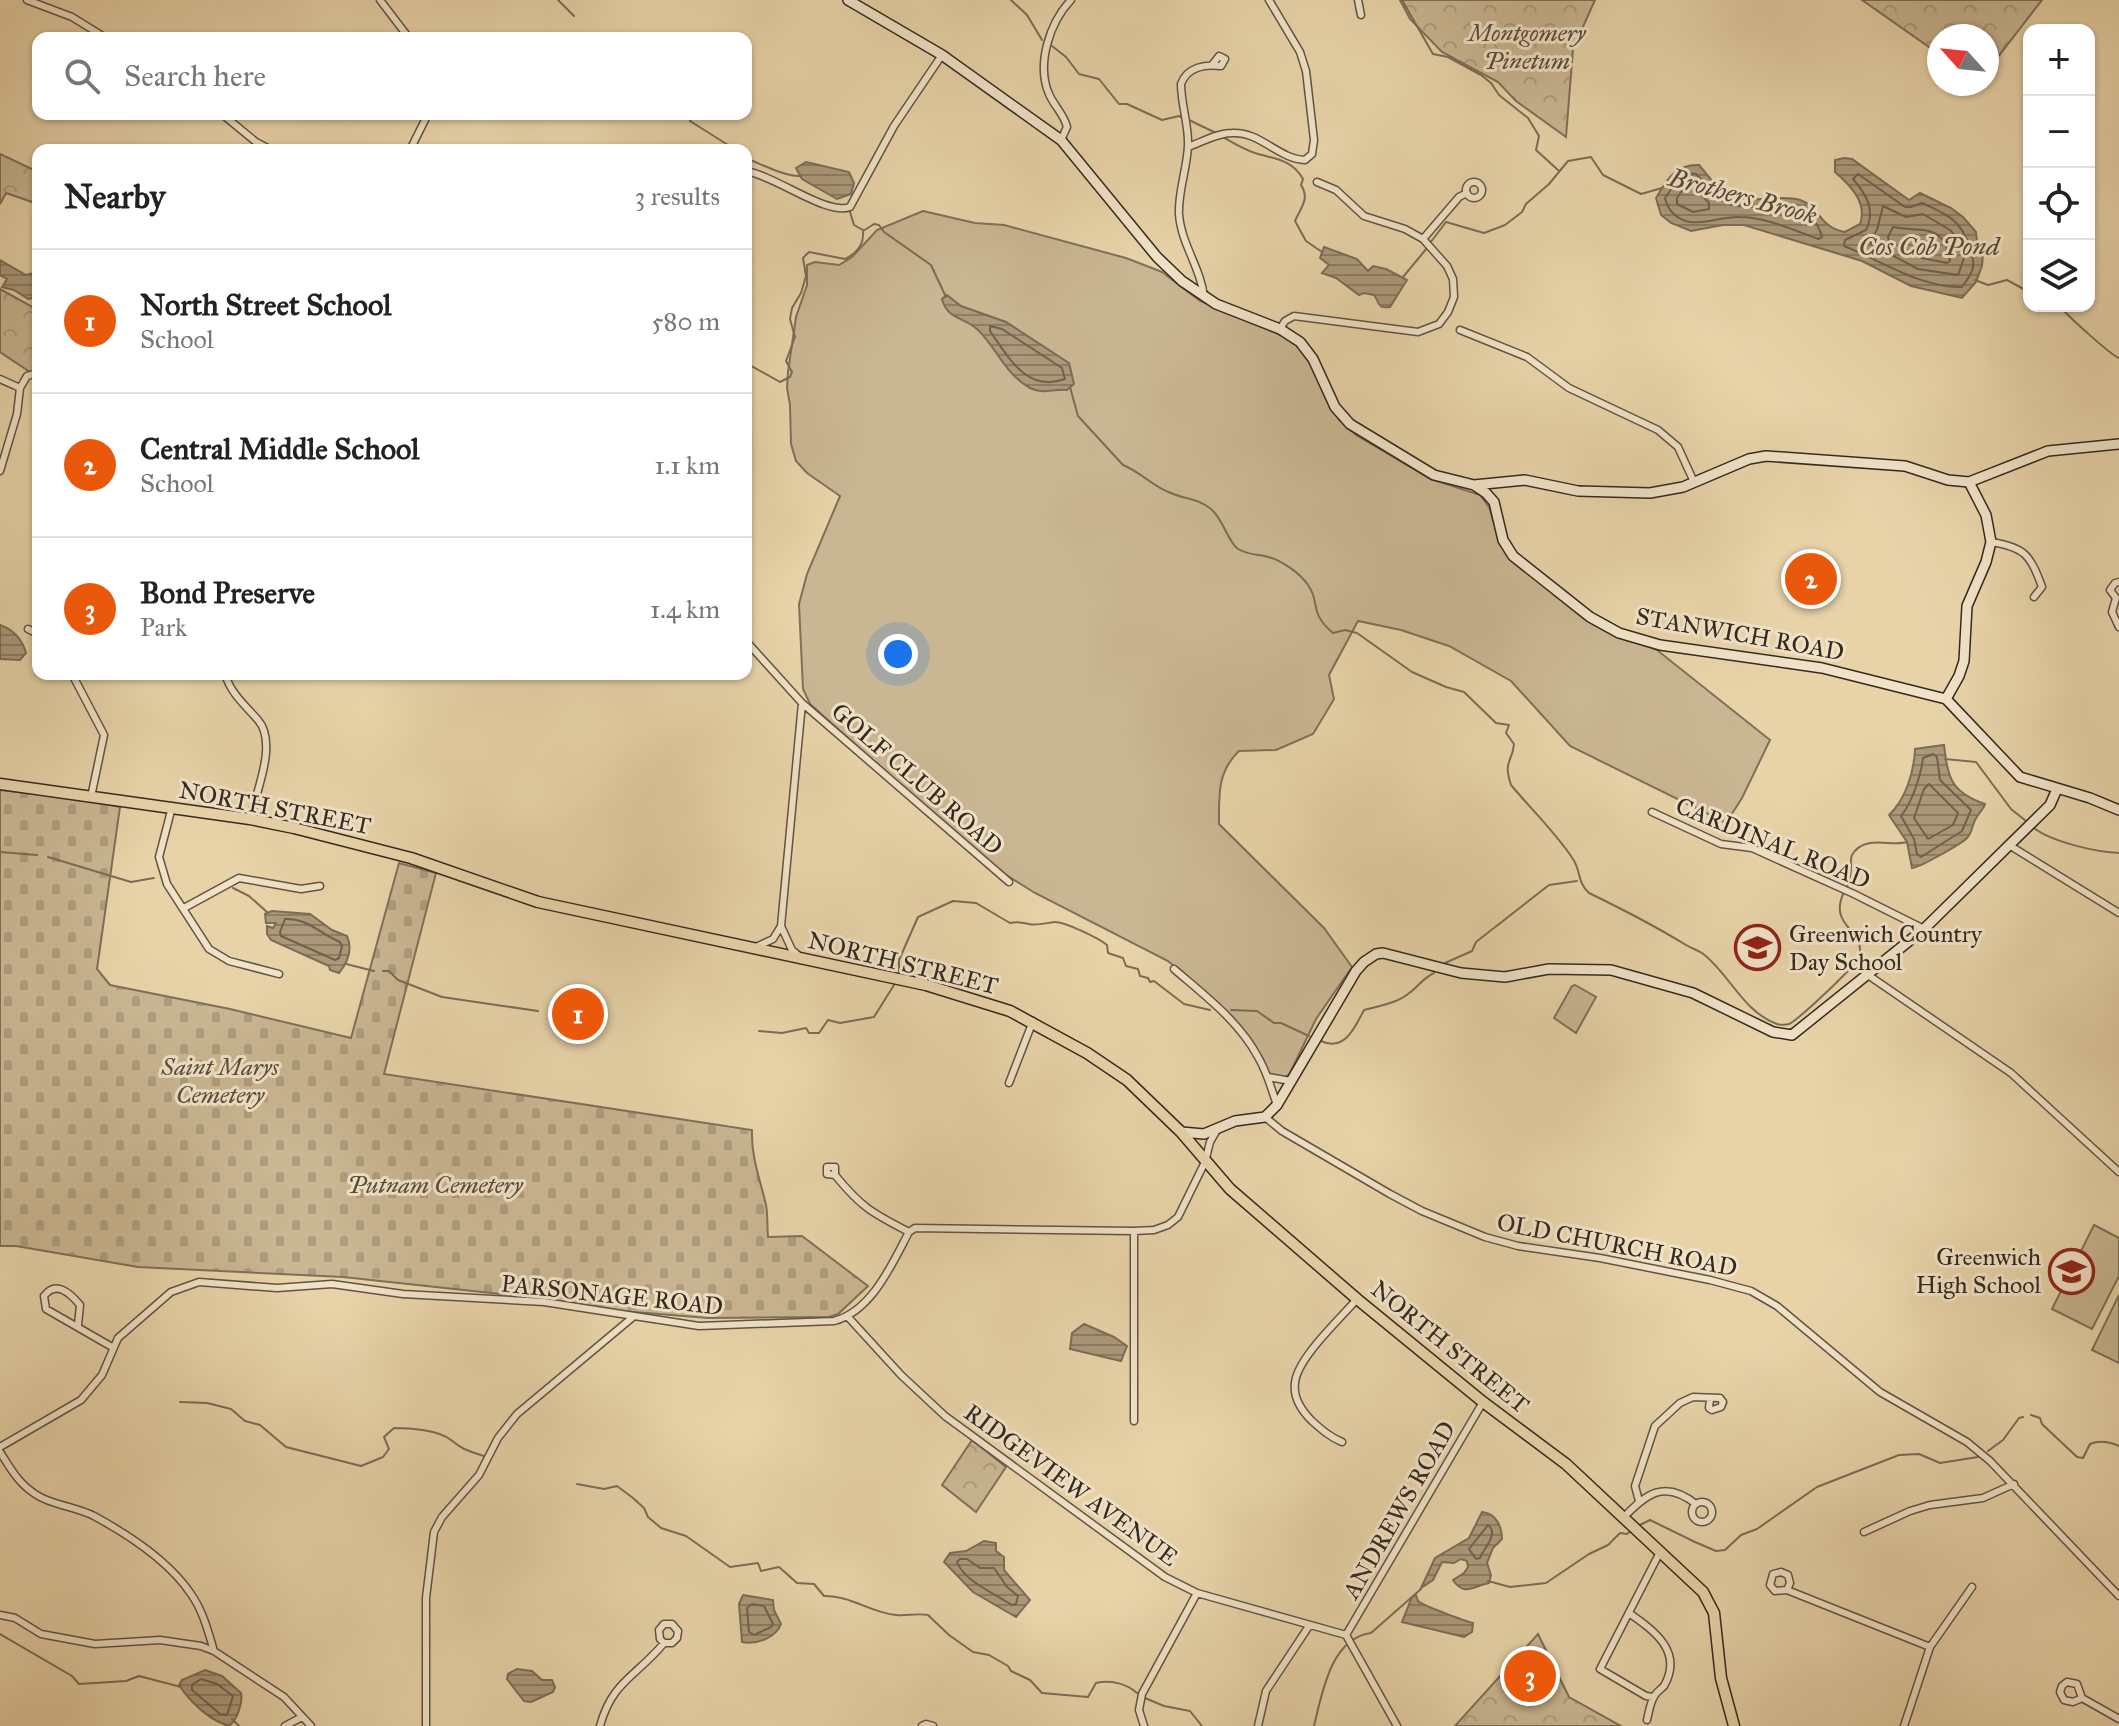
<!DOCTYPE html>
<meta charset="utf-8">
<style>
body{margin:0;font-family:"IM FELL Great Primer",serif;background:#f6f6f6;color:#222}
.controls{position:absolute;right:24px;top:24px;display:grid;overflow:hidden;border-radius:16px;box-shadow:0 2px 6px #0004}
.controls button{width:72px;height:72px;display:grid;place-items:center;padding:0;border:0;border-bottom:2px solid #e0e0e0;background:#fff;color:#222;font:40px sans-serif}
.compass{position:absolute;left:1927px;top:24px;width:72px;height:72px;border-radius:50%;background:#fff;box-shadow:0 2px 6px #0004;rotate:297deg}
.you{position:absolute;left:898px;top:654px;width:28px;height:28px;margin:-20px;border:6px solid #fff;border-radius:50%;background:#1a73e8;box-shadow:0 0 0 12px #1a73e833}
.badge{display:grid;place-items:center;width:52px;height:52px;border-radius:50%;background:#ea580c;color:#fff;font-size:26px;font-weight:700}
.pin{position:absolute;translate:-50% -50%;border:4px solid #fff;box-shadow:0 2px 8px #0006}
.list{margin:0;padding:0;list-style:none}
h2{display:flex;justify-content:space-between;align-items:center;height:104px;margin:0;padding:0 32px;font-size:34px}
h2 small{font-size:26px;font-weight:400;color:#767676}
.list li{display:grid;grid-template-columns:52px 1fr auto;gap:24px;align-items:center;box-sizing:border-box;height:144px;padding:0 32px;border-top:2px solid #e0e0e0}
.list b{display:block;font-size:30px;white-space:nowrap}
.list p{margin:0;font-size:26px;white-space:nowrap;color:#767676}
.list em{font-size:26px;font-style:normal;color:#767676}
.icon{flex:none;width:44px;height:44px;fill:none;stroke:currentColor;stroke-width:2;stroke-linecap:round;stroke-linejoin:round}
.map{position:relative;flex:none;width:2119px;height:1726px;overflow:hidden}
.search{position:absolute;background:#fff;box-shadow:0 2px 6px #0004;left:32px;top:32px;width:720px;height:88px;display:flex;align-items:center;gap:20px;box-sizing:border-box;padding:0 28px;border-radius:16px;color:#767676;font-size:30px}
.panel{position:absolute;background:#fff;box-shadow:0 2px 6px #0004;left:32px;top:144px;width:720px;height:536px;border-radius:16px}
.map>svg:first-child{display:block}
.grass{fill:#c9b692;stroke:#7e7059;stroke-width:2}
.cemetery{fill:url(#cemetery-stones);stroke:#7e7059;stroke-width:2}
.park{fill:url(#park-crowns);stroke:#7e7059;stroke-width:2}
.water{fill:url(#water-rules);stroke:#7b6c56;stroke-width:2}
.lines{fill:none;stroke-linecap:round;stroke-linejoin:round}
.shore{stroke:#70614d;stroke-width:2}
.stream{stroke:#7b6c56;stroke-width:2}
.street-casing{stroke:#615442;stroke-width:9}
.secondary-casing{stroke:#342920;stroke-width:12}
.primary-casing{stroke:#342920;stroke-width:13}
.street{stroke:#f0e2c7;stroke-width:6}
.secondary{stroke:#f0e2c7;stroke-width:9}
.primary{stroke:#e8d3a9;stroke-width:10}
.labels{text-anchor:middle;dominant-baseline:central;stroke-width:6;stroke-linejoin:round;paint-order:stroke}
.park-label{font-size:24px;font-style:italic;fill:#594c3c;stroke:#f0e2c7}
.street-label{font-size:24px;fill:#342920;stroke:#f0e2c7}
.poi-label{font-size:24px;fill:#342920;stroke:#f0e2c7;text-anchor:start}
.water-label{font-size:26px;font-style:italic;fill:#584b3b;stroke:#f0e2c7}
</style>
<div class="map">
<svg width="2119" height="1726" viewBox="0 0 2119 1726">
<defs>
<pattern id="cemetery-stones" width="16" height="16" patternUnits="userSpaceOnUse" patternTransform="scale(2)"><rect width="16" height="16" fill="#c9b692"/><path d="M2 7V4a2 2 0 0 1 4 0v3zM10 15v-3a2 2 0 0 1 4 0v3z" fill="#ad9c7e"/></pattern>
<pattern id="park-crowns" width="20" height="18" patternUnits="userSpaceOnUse" patternTransform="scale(2)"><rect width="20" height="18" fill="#c9b692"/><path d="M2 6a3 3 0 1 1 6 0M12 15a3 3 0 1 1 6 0" fill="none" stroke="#ad9c7e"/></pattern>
<pattern id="water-rules" width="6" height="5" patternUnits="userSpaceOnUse" patternTransform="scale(2)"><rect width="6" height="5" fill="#ab997a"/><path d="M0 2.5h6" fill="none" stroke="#8c7d64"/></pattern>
</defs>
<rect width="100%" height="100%" fill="#e8d3a9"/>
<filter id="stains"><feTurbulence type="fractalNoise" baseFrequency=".0025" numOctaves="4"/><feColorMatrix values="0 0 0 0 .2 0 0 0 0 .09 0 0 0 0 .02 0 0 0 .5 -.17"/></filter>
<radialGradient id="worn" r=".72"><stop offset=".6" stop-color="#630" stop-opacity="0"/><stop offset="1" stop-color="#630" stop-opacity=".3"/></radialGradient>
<path class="grass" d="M923 211 975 223 1004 225 1126 258 1162 272 1200 301 1292 340 1304 351 1339 420 1356 435 1431 479 1480 495 1489 507 1501 546 1534 578 1590 622 1657 650 1770 740 1742 798 1726 823 1570 746 1511 681 1449 646 1401 630 1358 621 1329 675 1334 699 1313 734 1276 750 1239 751C1217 772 1219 796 1219 824L1324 928 1352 967 1316 1019 1289 1075 1281 1078 1269 1073 1240 1028 1192 981 1168 961 1035 893 990 865 810 704 803 689 799 604 807 574 840 496 807 473 796 461 791 444 790 405 787 388 788 372 796 317 807 285V265L815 262 839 265 852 257 877 230Z
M1575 985 1596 997 1576 1033 1554 1018 1572 986Z
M2094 1225 2119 1238V1276L2092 1329 2052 1309Z
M2119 1295V1363L2092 1350Z"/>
<path class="cemetery" d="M0 790 77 798 120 807 97 969 110 985 230 1009 351 1038 399 863 436 873 384 1074 752 1130C751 1157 760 1179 766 1205 768 1215 767 1227 768 1237L802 1236 868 1286 838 1314 829 1317 708 1318 622 1311 538 1298 343 1277 138 1267 16 1246H0Z"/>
<path class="park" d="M1400 0H1595L1573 49 1566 137 1516 101 1498 82 1442 52 1410 19Z
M1862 0H2042L1987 71V36H1939V54Z
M0 154 38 172V204L6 193 0 204Z
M0 289 38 310V365L33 374 0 352Z
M972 1440 1006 1467 976 1512 942 1485Z
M1538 1634 1569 1697 1621 1726H1455Z"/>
<path class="water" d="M1844 158 1852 159 1909 200 1920 193 1951 208 1963 217 1976 232 1977 242 1983 253 1982 266 1976 282 1962 298 1911 286 1862 261 1744 225H1723L1691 231 1671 223 1661 215 1656 198C1667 179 1676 164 1699 165 1707 174 1715 186 1725 193 1745 207 1777 193 1800 200 1821 207 1818 227 1845 232L1860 224C1868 203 1850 185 1835 172V160Z
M806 162 849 172 854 183 851 194 837 199 802 179 796 168Z
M1324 247 1357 259 1368 271 1373 266 1386 269 1407 280 1390 307C1377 309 1380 303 1374 295L1364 293 1359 295 1336 278 1322 273 1329 265 1320 258Z
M0 260 26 275 38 272V297L28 299 14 290 2 287 7 279 0 275Z
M947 295 961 306 1006 322 1069 363 1074 384 1067 390C1054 388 1044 395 1030 388 1006 375 997 349 979 331 966 317 947 320 942 299Z
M0 625C14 630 22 639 26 653L20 660 0 659Z
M1944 745C1948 777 1950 792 1985 804 1983 810 1978 814 1975 820 1972 826 1972 833 1967 838 1961 844 1919 868 1912 868L1907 842 1889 815C1906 799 1914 772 1915 749Z
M272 911 310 914 332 930 347 936C353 950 348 962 339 973L330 970 329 966 271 940 267 934V926L273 928 276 923H266L265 914Z
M1084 1324 1114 1337 1127 1346 1121 1361 1070 1349 1072 1333Z
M1482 1512C1496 1513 1502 1527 1502 1539L1493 1548 1487 1563 1491 1575 1489 1583C1474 1586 1464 1597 1453 1580L1464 1573 1468 1567 1467 1561 1461 1559 1454 1563 1442 1562 1433 1580 1421 1588 1435 1558 1469 1538Z
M984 1541 996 1543V1551L1004 1557V1570L1030 1600 1016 1617 973 1592 944 1562 950 1553 966 1551Z
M743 1595 773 1600 774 1610 781 1624C776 1638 756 1645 742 1642L739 1604Z
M1416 1595 1418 1601C1424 1606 1465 1621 1473 1623L1472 1632 1464 1637 1402 1622 1412 1597Z
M517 1669 532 1671 542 1680H552L555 1687 553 1692 531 1702 524 1701 507 1679 508 1674Z
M205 1670 222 1676 241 1693C243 1703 237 1720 229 1726 209 1720 190 1702 179 1685L182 1680Z"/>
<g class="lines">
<path class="shore" d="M1688 173 1696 174C1704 182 1713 196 1723 201 1754 218 1809 188 1822 237L1818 239C1794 230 1765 217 1740 217 1724 216 1705 224 1690 222 1676 219 1668 211 1665 198L1679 178Z
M1858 174 1905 207H1911L1922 203C1946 214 1960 219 1969 245 1976 265 1975 270 1962 287 1921 288 1882 261 1844 246L1845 240 1866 230C1876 210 1866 194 1853 179Z
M1691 184 1709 203V209L1693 212 1677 204V198L1686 185Z
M1883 206 1906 217 1923 214 1950 230 1958 239 1964 258 1958 275 1918 269 1871 244 1870 240 1877 230Z
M1893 227C1921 233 1944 221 1950 261L1947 263 1922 258 1889 241 1888 237Z
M990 326 1002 329 1062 368 1065 379C1027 393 1009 358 990 331Z
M1933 754 1937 757 1940 780 1971 810 1962 831 1921 857 1917 854 1914 839 1901 816C1912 803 1921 775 1923 758Z
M1929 784 1958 813 1953 825 1928 839 1914 818 1924 789Z
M285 919C308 918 320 934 340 942L342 946 339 958 335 960 281 936 280 932Z
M1488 1525C1499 1534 1485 1546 1480 1558L1476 1559 1469 1549Z
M967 1559 980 1568H994L1007 1587 1018 1596 1016 1604 1012 1605C994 1593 965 1582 957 1562L960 1559Z
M752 1604 764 1606 773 1624 771 1627 754 1635 749 1632 747 1608Z
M201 1679 217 1684 233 1696 227 1715 220 1714 192 1690V1685Z"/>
<path class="stream" d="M558 0 574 16
M1011 0 1027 15 1042 40
M1402 0 1433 54 1448 57 1481 75 1491 83 1499 95 1528 118 1539 136 1536 150 1558 170
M1052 46 1066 57 1079 74 1099 79 1119 104H1127L1162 120 1179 116 1183 118
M692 114 690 121 736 150
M1189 120 1216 133
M1221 136C1232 142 1243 149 1255 153 1274 159 1292 159 1303 179L1301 185C1310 199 1301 207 1295 221L1306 241 1322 252
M746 158C761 164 785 177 801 176
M850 212 854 225 863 230
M863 231 874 224 879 225 884 232 931 265 946 297
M1430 243 1446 222 1484 233 1505 225 1522 212 1526 204 1549 184 1568 161 1591 157 1603 175 1641 194 1662 188
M1403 277 1427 248
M1975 280 1988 285 2007 280 2029 292
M2060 306C2064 313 2112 356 2119 358
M746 363 780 382 790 377 792 372 786 361 795 337 790 319 792 308 801 293 806 276 803 258 809 252 845 259C857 253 864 245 863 232
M1070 387 1078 416 1123 465C1141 472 1153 487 1171 493 1184 499 1200 499 1211 509 1224 520 1227 541 1238 549 1248 555 1257 554 1268 557 1281 560 1300 573 1308 585 1321 603 1308 612 1333 633L1345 630 1357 633 1412 672 1446 687 1464 692 1496 723 1509 725 1506 733 1514 744C1512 764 1503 760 1511 785 1531 809 1556 833 1573 859 1581 871 1577 882 1589 893 1622 909 1655 926 1686 945 1691 948 1697 950 1702 953 1729 973 1743 1012 1777 1024 1781 1025 1785 1025 1789 1024 1798 1020 1857 965 1859 957 1867 930 1827 927 1844 892
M1945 759 1976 762 2011 809 2026 821
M2034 828C2052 842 2096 852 2119 853
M0 852 37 855
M48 857 131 882 154 878
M1847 887C1854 873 1849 861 1852 855 1864 834 1891 847 1907 842
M233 888 249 896 267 912
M1445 963 1472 951 1476 942 1549 885 1577 881
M346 964 374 971
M383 971H389L398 980 442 997 538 1011
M899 974V960L918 917 953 901 976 903 1010 923C1019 921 1021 923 1029 924 1037 926 1046 923 1054 922 1064 921 1100 939 1107 945L1108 953 1123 958 1126 966 1138 969 1140 976 1148 978 1150 982 1154 981 1184 1004 1210 1010
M1231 1010 1257 1011 1274 1023H1281L1309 1036
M759 1031 782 1033 806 1028 809 1033H819L828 1020 840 1023 874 1017 894 985
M1321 1041C1345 1052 1355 1027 1364 1010 1378 1006 1395 1004 1408 994 1418 987 1423 978 1434 973
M180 1402 207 1403 231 1409 245 1421 260 1425 286 1447 361 1466 383 1457 389 1449 384 1437 394 1428C410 1428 439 1430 451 1440 463 1450 469 1451 484 1456
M2031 1415 2040 1418 2042 1424 2077 1457 2083 1458 2090 1444C2099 1440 2110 1442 2119 1446
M1988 1451 2003 1440 2019 1418 2023 1417
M577 1484 604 1489 617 1486 633 1498 644 1508 648 1517 661 1528 686 1536 730 1567 758 1563 761 1571 779 1567 797 1583 814 1584 824 1596C850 1595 871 1613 896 1615 907 1616 917 1613 928 1615L949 1635 973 1652 989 1655 1008 1666 1011 1671 1030 1680 1042 1693 1088 1697 1096 1683C1110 1680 1126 1683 1137 1693
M1640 1525 1650 1520 1695 1542 1716 1551 1725 1550 1741 1535 1757 1529 1817 1487 1899 1455 1919 1454 1940 1463 1978 1457
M1488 1581 1510 1587 1546 1583 1589 1554 1608 1545 1620 1533 1627 1534 1631 1531
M0 1634 72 1676 79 1684 126 1681 139 1676 181 1687
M1145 1698 1164 1706 1190 1711 1202 1726
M232 1719 239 1726
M1314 1726C1322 1693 1331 1638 1371 1633L1421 1589"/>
<defs>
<path id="street" d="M27 0 72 17 106 38
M380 0 409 38
M1358 0 1361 15
M222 114 256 142 271 150
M1061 140 1067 127C1064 114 1054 106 1049 94 1036 64 1050 22 1071 0
M1188 147C1202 142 1217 133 1232 133 1260 131 1278 159 1305 160L1312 154 1314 140 1306 71 1300 52 1269 0
M410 150 428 114
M746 171C776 176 827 216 850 207L894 126 942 55
M1466 190a8 8 0 1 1 16 0a8 8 0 1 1-16 0Z
M1423 239 1459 197 1467 193
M1204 297C1201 268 1181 244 1179 214 1178 191 1187 169 1188 146 1189 125 1181 105 1181 84 1187 67 1205 64 1221 66L1225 59 1219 56 1212 65
M1280 329 1285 321 1294 316 1418 332 1439 324 1448 312 1454 297 1453 279 1447 266 1423 239 1405 229 1364 216 1336 190 1317 182
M1460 330 1527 357 1569 388 1658 430 1678 447 1694 482
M0 379 20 388 27 376 38 373
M0 471 17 414 20 388
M1991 542C2024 547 2031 555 2042 587L2034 597
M2119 582 2115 583 2110 590 2116 598 2112 612 2119 627
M28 629 38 634
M746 641 802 703 781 926 773 939 754 948
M72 674 104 735 91 797
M225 674C231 694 245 705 258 720 278 743 256 792 250 819
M802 703 1009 882
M172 807 159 857 167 884 209 949 229 961 279 974
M1652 812 1721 844 1752 848 1854 894 1924 929
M2009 845 2119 913
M184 908 239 878 301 889 320 886
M781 926 792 950 798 955
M1174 969C1204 995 1239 1021 1258 1057 1267 1072 1271 1088 1277 1105
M1868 975 2011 1073 2119 1172
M1268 1077 1291 1081
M1009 1083 1033 1021
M1265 1117 1282 1131 1390 1194 1422 1211 1485 1237 1518 1246 1600 1258 1710 1280 1751 1291 1777 1306 1880 1392 1967 1442 1990 1461 2119 1596
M835 1175 827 1174V1167H835V1175C861 1207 872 1213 909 1232
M848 1317 901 1375 945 1416 1165 1577 1197 1593 1346 1635 1397 1726
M78 1325 80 1305C70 1293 56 1280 44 1296L46 1309 112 1347
M1134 1421V1231
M1342 1442C1330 1437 1322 1430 1312 1421 1302 1411 1293 1397 1295 1383 1297 1358 1341 1318 1357 1299
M0 1447 81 1400 102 1375 118 1338 171 1292 199 1282 277 1288 332 1284 403 1294 544 1302 699 1326 834 1321C872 1311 892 1264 909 1232L915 1228 1134 1231 1154 1230 1168 1225 1178 1217 1205 1162 1210 1142 1217 1130
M0 1452C9 1466 17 1481 31 1491 48 1505 75 1506 94 1516 129 1535 169 1561 191 1594 203 1611 208 1631 214 1651
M1639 1501 1635 1486 1655 1426 1680 1403 1693 1397 1720 1398 1723 1402 1721 1407 1712 1410 1709 1408 1710 1399
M1692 1512a10 10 0 1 1 20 0a10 10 0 1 1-20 0Z
M1623 1518C1646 1494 1664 1479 1696 1504
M1864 1532 1910 1511 1930 1505 1983 1498 2014 1484
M1787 1590 1790 1583 1788 1575 1781 1572 1773 1574 1770 1585 1775 1591 1787 1590 1930 1647
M1629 1613C1653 1630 1684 1651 1664 1686 1661 1689 1657 1692 1655 1695 1650 1702 1649 1712 1647 1720
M0 1615 15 1618 41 1634 95 1644 160 1640 201 1646 214 1651 284 1697 311 1726
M1346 1635 1483 1402
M1653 1697 1646 1696 1600 1669 1659 1554
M2082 1698 2073 1702 2064 1700 2060 1692 2062 1686 2067 1682 2077 1684 2082 1698 2119 1719
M285 1726 302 1717
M426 1726V1598L434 1532 442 1517 479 1475 498 1438 517 1414 633 1317
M600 1726C612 1681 637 1676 664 1643H672L677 1638 678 1631 672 1624H664L659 1630 660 1639 664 1643
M922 1726 926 1724 933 1726
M1144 1726 1139 1710 1142 1694 1197 1593
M1258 1726 1266 1691 1309 1626
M1904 1726 1930 1647 1972 1587"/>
<path id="secondary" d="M848 0 942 55 1061 140 1157 257 1182 281 1216 304 1280 329 1300 342 1313 359 1335 407 1350 424 1434 475 1474 485 1486 493 1494 502 1503 540 1513 556 1590 617 1619 633 1660 645 1822 668 1946 699 2020 777 2090 798 2119 810
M1474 485 1525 480 1578 491 1650 493 1683 487 1749 459 1766 456 1905 466 1948 480 1969 482 2048 451 2119 444
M1946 699 1959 676 1964 661 1967 606 1986 562 1991 542 1986 515 1969 482
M1181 1132 1204 1134 1235 1121 1265 1117 1277 1105 1356 971 1364 962 1376 954 1383 953 1461 973 1505 977 1549 969 1611 970 1693 993 1773 1032 1792 1035 1924 929 2050 805 2057 789"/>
<path id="primary" d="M0 784 250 819 294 828 411 858 538 902 926 985 1010 1011 1087 1053 1127 1080 1181 1132 1230 1189 1357 1299 1483 1402 1566 1464 1703 1592 1714 1613 1721 1678 1734 1726"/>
</defs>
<use href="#street" class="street-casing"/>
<use href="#secondary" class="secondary-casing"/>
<use href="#primary" class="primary-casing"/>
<use href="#street" class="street"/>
<use href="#secondary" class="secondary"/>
<use href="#primary" class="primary"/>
</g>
<defs>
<symbol id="school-ring" viewBox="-11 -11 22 22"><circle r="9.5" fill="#f0e2c7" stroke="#8f2418" stroke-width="1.5"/><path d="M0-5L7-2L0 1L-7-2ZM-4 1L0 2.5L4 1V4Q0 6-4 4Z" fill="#8f2418"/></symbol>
</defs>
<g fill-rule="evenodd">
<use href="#school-ring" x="1732" y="922" width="51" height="51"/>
<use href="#school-ring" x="2046" y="1246" width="51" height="51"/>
</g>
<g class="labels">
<g class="park-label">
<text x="1527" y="33">Montgomery<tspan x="1527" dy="28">Pinetum</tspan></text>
<text x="220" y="1067">Saint Marys<tspan x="220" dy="28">Cemetery</tspan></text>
<text x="435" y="1185">Putnam Cemetery</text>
</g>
<g class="street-label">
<text transform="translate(1740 634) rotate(10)">STANWICH ROAD</text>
<text transform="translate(917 779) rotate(41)">GOLF CLUB ROAD</text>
<text transform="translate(275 808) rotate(11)">NORTH STREET</text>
<text transform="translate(1773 843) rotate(22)">CARDINAL ROAD</text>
<text transform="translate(903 963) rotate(14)">NORTH STREET</text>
<text transform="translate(1617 1245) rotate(11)">OLD CHURCH ROAD</text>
<text transform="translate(612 1295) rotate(6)">PARSONAGE ROAD</text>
<text transform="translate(1450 1347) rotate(39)">NORTH STREET</text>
<text transform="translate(1071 1485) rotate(36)">RIDGEVIEW AVENUE</text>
<text transform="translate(1399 1510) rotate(-60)">ANDREWS ROAD</text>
</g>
<g class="poi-label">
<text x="1789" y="934">Greenwich Country<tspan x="1789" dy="28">Day School</tspan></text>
<text x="2041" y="1257" text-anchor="end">Greenwich<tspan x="2041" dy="28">High School</tspan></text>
</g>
<g class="water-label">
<text transform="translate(1743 196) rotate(15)">Brothers Brook</text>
<text x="1929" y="246">Cos Cob Pond</text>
</g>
</g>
<rect width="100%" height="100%" filter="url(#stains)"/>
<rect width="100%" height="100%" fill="url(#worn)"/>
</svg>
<div class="controls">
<button>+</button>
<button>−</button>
<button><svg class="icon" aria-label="locate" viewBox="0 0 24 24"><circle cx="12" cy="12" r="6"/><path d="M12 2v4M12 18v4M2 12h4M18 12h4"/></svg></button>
<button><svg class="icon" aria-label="layers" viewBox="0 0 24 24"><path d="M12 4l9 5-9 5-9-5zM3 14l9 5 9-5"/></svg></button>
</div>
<svg class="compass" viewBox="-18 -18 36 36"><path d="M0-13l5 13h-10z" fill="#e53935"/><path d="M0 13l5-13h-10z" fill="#767676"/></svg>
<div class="you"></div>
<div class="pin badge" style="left:578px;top:1014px">1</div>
<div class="pin badge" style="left:1811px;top:579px">2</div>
<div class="pin badge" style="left:1530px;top:1676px">3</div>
<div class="search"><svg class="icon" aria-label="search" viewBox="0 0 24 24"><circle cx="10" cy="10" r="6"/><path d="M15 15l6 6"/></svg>Search here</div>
<section class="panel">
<h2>Nearby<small>3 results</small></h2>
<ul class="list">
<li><span class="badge">1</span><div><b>North Street School</b><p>School</p></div><em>580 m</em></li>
<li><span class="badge">2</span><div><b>Central Middle School</b><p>School</p></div><em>1.1 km</em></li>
<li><span class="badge">3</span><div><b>Bond Preserve</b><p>Park</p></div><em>1.4 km</em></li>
</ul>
</section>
</div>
